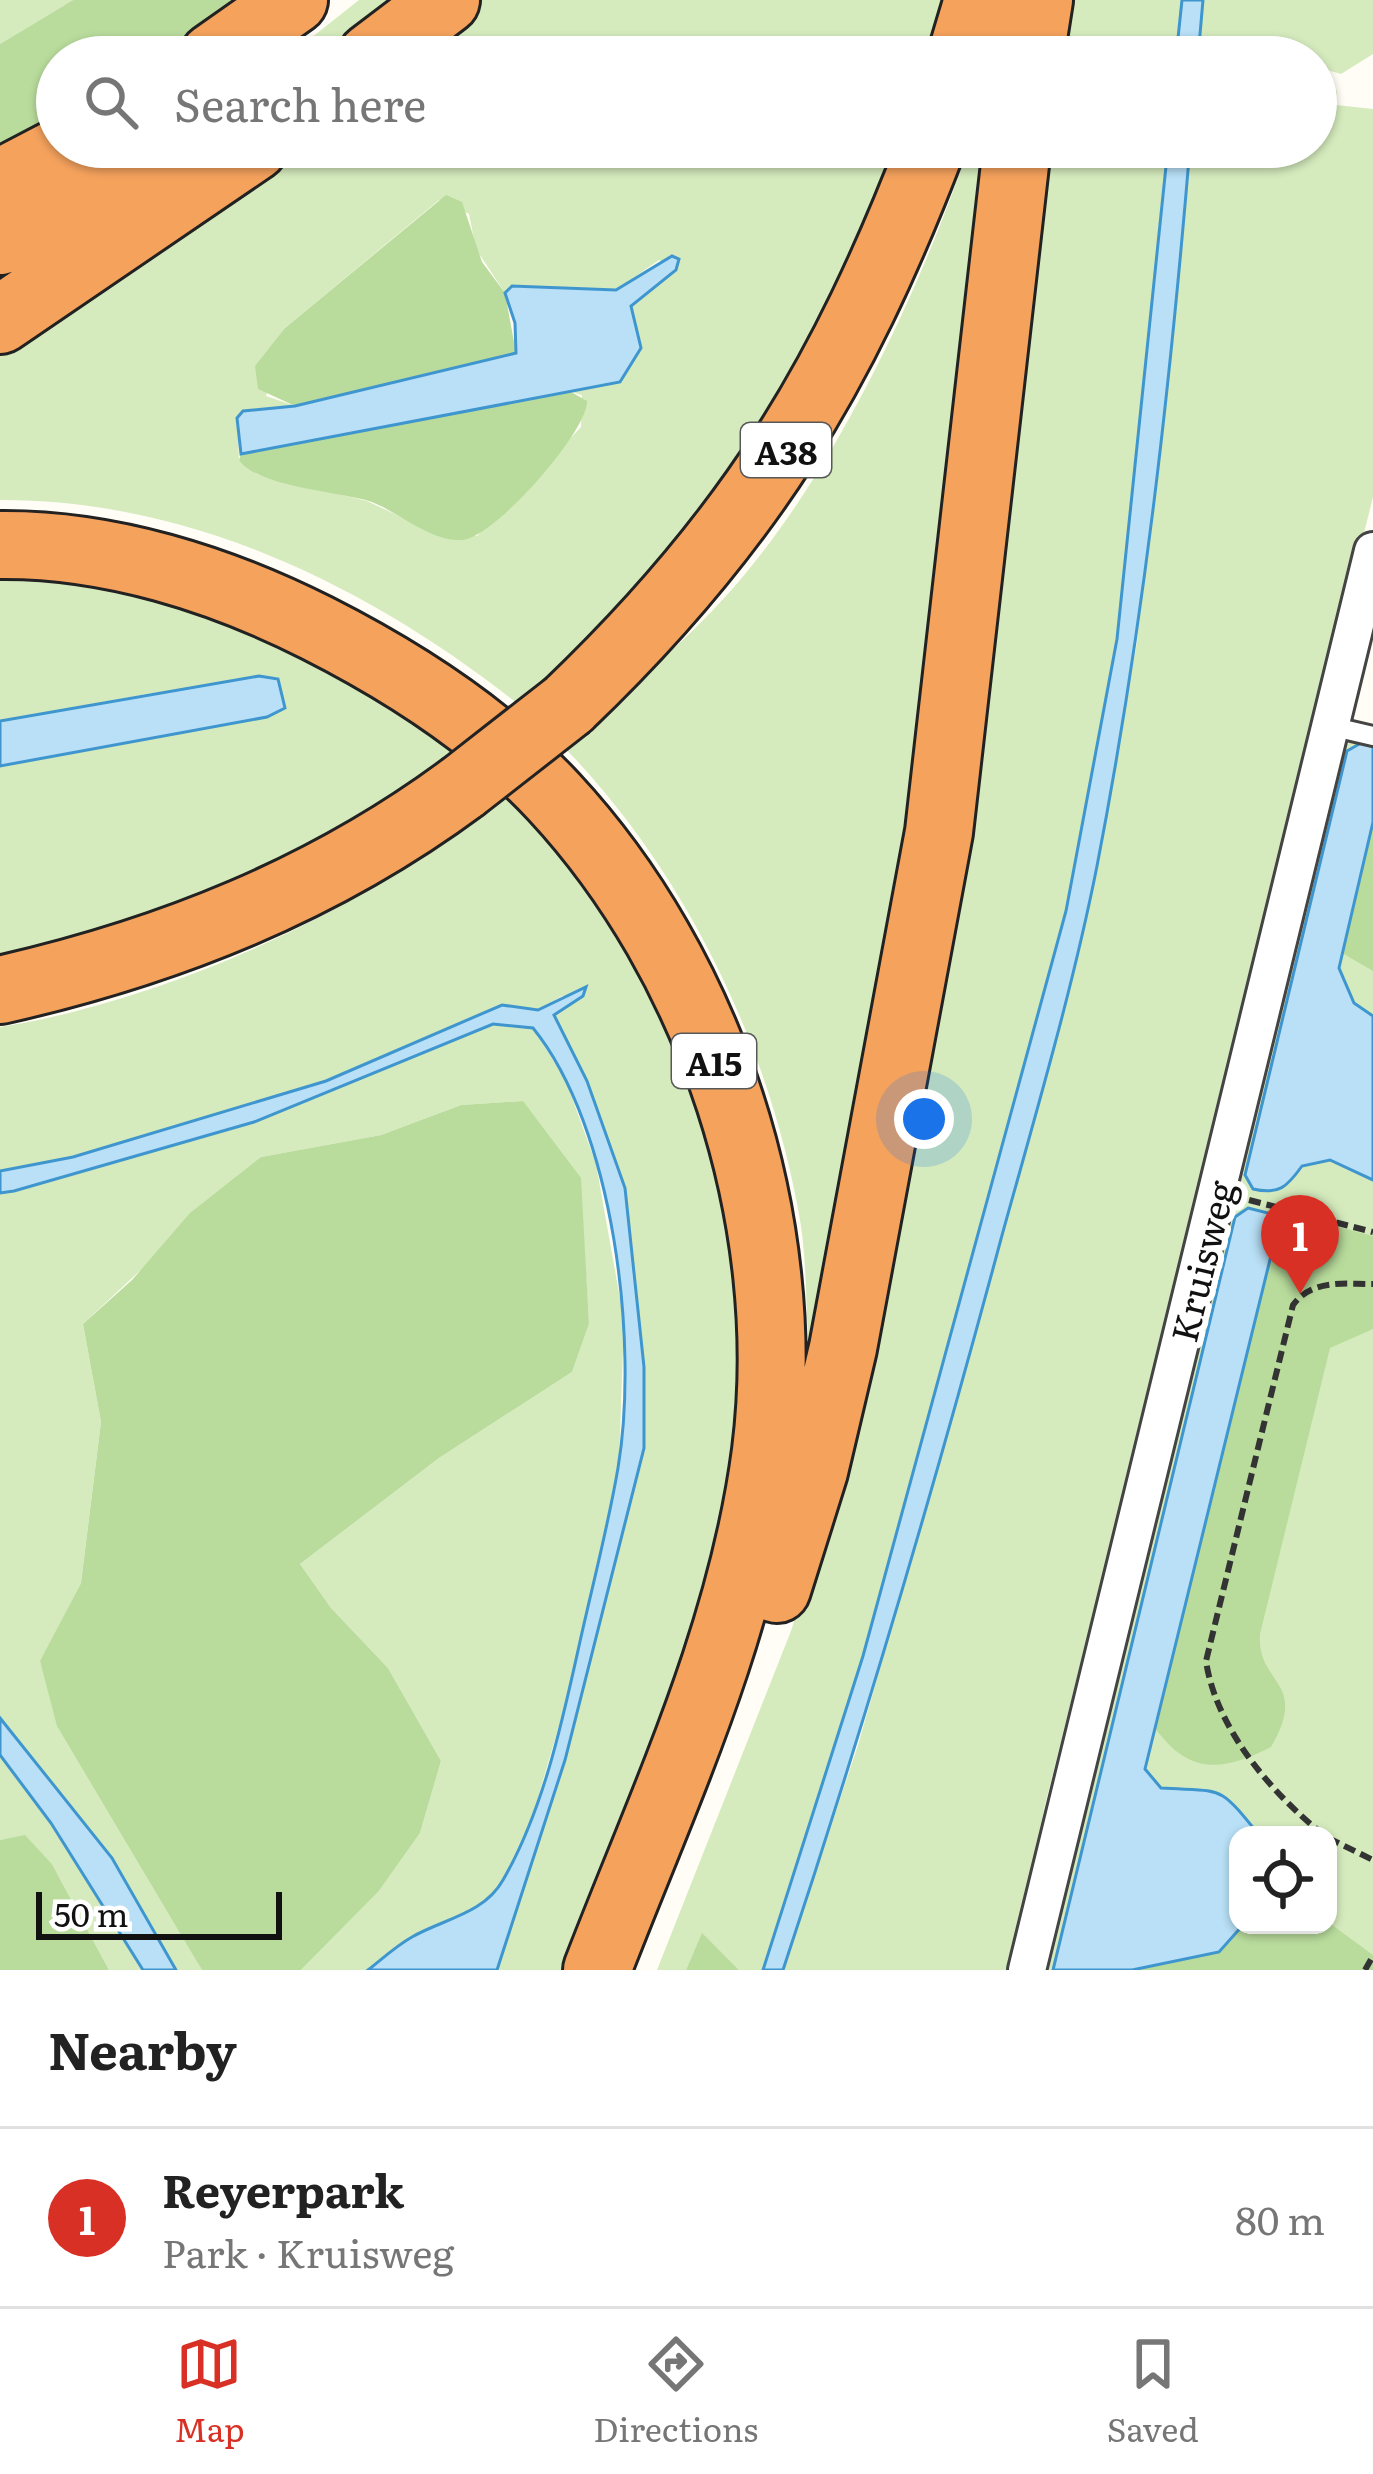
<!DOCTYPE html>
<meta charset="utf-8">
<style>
body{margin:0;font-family:Literata,serif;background:#f2f2f2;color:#222}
.controls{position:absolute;right:36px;bottom:36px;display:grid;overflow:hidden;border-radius:24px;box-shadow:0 3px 9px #0004}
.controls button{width:108px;height:108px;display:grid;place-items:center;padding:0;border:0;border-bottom:3px solid #e0e0e0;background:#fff;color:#222;font:60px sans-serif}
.scale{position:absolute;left:36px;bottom:30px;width:246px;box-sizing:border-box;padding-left:12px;border:6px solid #111;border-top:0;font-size:33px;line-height:42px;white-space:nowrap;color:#111;-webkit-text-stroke:9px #fff;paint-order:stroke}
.you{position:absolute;left:924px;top:1119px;width:42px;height:42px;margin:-30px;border:9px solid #fff;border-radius:50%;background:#1a73e8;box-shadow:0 0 0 18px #1a73e833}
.badge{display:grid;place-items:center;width:78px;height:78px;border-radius:50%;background:#d93025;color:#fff;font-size:39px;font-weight:700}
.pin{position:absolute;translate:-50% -99px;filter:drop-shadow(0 3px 6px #0008)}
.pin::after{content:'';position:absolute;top:63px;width:42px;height:36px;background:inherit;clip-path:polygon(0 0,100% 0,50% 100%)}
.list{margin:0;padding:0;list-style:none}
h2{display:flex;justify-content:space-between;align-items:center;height:156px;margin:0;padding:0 48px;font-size:51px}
h2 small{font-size:39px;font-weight:400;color:#767676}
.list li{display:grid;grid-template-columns:78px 1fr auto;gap:36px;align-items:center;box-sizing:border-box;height:180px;padding:0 48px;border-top:3px solid #e0e0e0}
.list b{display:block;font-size:45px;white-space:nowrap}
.list p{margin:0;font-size:39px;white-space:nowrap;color:#767676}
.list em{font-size:39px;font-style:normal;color:#767676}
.icon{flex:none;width:66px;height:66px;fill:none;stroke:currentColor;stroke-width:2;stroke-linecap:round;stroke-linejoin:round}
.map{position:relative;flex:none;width:1373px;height:1970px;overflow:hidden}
.search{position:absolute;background:#fff;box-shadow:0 3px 9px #0004;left:36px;right:36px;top:36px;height:132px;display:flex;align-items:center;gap:30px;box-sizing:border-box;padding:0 42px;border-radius:66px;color:#767676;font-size:45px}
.sheet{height:336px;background:#fff}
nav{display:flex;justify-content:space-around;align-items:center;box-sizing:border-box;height:168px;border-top:3px solid #e0e0e0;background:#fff;font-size:33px;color:#767676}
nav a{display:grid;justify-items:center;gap:6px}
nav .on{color:#d93025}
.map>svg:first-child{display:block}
.green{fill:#d5ebbd;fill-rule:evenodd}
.forest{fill:#b9dc9c}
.water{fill:#b9e0f7;stroke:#3f96cf;stroke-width:3}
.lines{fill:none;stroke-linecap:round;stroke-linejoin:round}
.service-casing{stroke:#444;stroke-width:24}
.minor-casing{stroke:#444;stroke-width:42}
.motorway-casing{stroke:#222;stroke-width:72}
.path{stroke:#333;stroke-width:6;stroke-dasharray:12 6;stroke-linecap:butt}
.service{stroke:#fff;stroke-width:18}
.minor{stroke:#fff;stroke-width:36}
.motorway{stroke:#f5a25d;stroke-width:66}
.motorway-bridge-casing{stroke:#222;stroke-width:72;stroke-linecap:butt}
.motorway-bridge{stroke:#f5a25d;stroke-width:66}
.labels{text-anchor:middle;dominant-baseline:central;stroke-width:12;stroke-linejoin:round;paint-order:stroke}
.shield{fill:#fff;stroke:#585858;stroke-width:3}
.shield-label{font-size:33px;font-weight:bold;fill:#111}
.street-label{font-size:36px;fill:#111;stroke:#fff}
</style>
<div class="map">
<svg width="1373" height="1970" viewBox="0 0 1373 1970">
<rect width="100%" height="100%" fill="#fffdf5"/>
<path class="green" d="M0 0H73L0 44Z
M359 0H397L328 57H287Z
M482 0H952L935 57H415Z
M1063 0H1182L1176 57H1057Z
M1203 0H1373V54L1341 74 1316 67V57H1198Z
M1316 83 1337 91 1336 105 1373 109V497L1045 1805 1010 1970H783L858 1745 986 1297 1096 869 1137 642 1190 147H1316Z
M301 147H905L811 370 670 576 528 712C379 592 196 499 0 500V351L200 223ZM439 200 469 214 476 249 505 293 512 286 616 290 659 260 676 271 631 306 641 348 620 382 571 392 582 395 581 427 477 536 427 529 367 501 257 474 239 460 237 418 243 411 295 406 266 396 285 328Z
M969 147H995L943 677 809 1355C806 1313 807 1268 801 1226 772 1050 687 873 562 745 612 701 667 659 713 610 825 494 917 299 969 147Z
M1048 147H1168L1117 639 1066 911 863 1656 763 1970H739L702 1934 686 1970H657L791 1631 847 1455 968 830 1016 461Z
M0 562 106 574 310 641 474 757 367 834 0 971V766L267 717 285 708 152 693 0 721Z
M1353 741 1373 742 1361 743 1373 753V1970H1082L1243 1212 1235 1217 1053 1970H1039L1227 1212 1246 1203 1248 1191 1235 1174 1343 746ZM1238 1835H1328V1925H1238Z
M503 786 580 863 695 1070 740 1245 746 1393 714 1584 575 1970H497L565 1760 644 1448V1367L625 1188 587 1081 554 1015 582 996H562L538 1010 502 1005 326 1081 73 1157 0 1171V1027C160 1002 392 904 503 786Z
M513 1023 533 1028 566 1081 596 1164 624 1321 619 1464 569 1691 533 1815 502 1882 485 1904 410 1938 368 1970H301L379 1891 420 1833 441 1761 388 1668 331 1608 300 1564 439 1458 572 1372 589 1324 580 1178 522 1101 461 1105 381 1135 261 1157 83 1324 101 1422 81 1583 40 1662 202 1970H176L112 1858 0 1718V1193L254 1122 493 1024Z
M0 1755 51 1823 143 1970H109L52 1864 25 1836 0 1840Z"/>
<path class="forest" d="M73 0H241L158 57H57V119L0 146V44Z
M446 195 462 202 482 262 505 293 516 353 295 406 258 389 255 366 285 328Z
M571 392 587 401C588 432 493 539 462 540 430 542 398 511 369 501 338 492 256 486 239 460L241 454Z
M1373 822V971L1342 953Z
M523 1101 581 1178 589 1324 572 1372 439 1458 300 1564 331 1608 388 1668 441 1761 420 1833 379 1891 301 1970H202L57 1726 40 1661 81 1583 101 1422 83 1324 132 1280 190 1213 261 1157 381 1135 461 1105Z
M1289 1214 1373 1236V1329L1330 1348 1260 1634C1256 1685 1310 1680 1271 1747 1222 1772 1189 1775 1155 1728L1278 1227Z
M25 1835 52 1864 109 1970H0V1840Z
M1328 1922 1373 1955V1970H1132L1219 1952 1243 1925Z
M702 1933 739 1970H686Z"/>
<path class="water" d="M1182 0H1203L1198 57H1176Z
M1168 147H1190C1170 387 1143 629 1097 866 1072 992 1035 1116 1001 1239 935 1485 863 1729 783 1970H763L863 1656 1066 911 1117 639Z
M672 256 679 259 676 270 631 306 641 348 620 382 241 454 237 418 243 411 295 406 516 353 515 323 505 293 512 286 616 290Z
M259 676 278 679 285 708 267 717 0 766V721Z
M1361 743 1373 746V822L1339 968 1354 1003 1373 1016V1180L1330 1160 1302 1166C1287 1187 1279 1195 1253 1189L1245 1175 1347 751Z
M586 987 583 996 554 1015 587 1081 625 1188 644 1367V1448L565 1760 497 1970H368C382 1959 396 1946 412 1937 443 1919 484 1914 503 1880 543 1811 562 1723 579 1646 592 1587 608 1527 618 1468 639 1343 614 1128 533 1028L493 1024 254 1122 14 1191 0 1193V1171L73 1157 326 1081 502 1005 538 1010Z
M1248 1208 1268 1213 1278 1227 1145 1769 1161 1788C1224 1792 1217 1783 1259 1835H1238V1925H1243L1219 1952 1132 1970H1053L1235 1217Z
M0 1718 112 1858 176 1970H143L51 1823 0 1755Z"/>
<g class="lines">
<defs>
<path id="service" d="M1330 726 1373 736"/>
<path id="minor" d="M1027 1970 1373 551"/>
<path id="motorway" d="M213 57 294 0
M371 57 446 0
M961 57 978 0
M1030 57 1039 0
M0 183 69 147
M0 241 146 147
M0 320 254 147
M0 545C109 544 220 579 317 628 402 671 488 726 554 797 711 966 795 1221 766 1451 742 1635 663 1799 597 1970
M568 705C748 533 842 379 931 147
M0 990C168 952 324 890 463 787
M777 1589 814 1471 843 1348 939 832 1017 147"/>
</defs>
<use href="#service" class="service-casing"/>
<use href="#minor" class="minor-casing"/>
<use href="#motorway" class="motorway-casing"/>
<path class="path" d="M1249 1200 1373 1232
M1324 1835C1273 1795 1216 1729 1206 1661L1293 1305C1312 1279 1344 1284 1373 1284
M1328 1838 1373 1860
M1365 1970 1373 1956"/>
<use href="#service" class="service"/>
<use href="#minor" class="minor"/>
<use href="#motorway" class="motorway"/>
<defs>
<path id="motorway-bridge" d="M463 787 568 705"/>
</defs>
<use href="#motorway-bridge" class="motorway-bridge-casing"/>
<use href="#motorway-bridge" class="motorway-bridge"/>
</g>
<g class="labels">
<g class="shield">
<rect x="741" y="423" width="90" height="54" rx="9"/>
<rect x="672" y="1034" width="84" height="54" rx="9"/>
</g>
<g class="shield-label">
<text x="786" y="450">A38</text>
<text x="714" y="1061">A15</text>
</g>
<g class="street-label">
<text transform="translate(1201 1261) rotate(-76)">Kruisweg</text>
</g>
</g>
</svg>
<div class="controls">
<button><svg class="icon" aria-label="locate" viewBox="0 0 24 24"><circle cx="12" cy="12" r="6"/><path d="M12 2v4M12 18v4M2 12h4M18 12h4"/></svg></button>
</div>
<div class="scale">50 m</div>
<div class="you"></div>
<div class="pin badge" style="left:1300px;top:1294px">1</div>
<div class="search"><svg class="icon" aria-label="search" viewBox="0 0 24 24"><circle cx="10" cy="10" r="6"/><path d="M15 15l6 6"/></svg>Search here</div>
</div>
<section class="sheet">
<h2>Nearby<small></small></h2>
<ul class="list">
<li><span class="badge">1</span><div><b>Reyerpark</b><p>Park · Kruisweg</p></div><em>80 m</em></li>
</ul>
</section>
<nav>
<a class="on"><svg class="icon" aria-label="map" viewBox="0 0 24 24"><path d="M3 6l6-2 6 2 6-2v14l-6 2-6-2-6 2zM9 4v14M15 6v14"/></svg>Map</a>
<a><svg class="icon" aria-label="directions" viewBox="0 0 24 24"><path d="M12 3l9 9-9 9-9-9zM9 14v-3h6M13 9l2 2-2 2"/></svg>Directions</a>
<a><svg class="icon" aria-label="saved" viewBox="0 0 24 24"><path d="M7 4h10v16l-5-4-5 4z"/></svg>Saved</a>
</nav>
